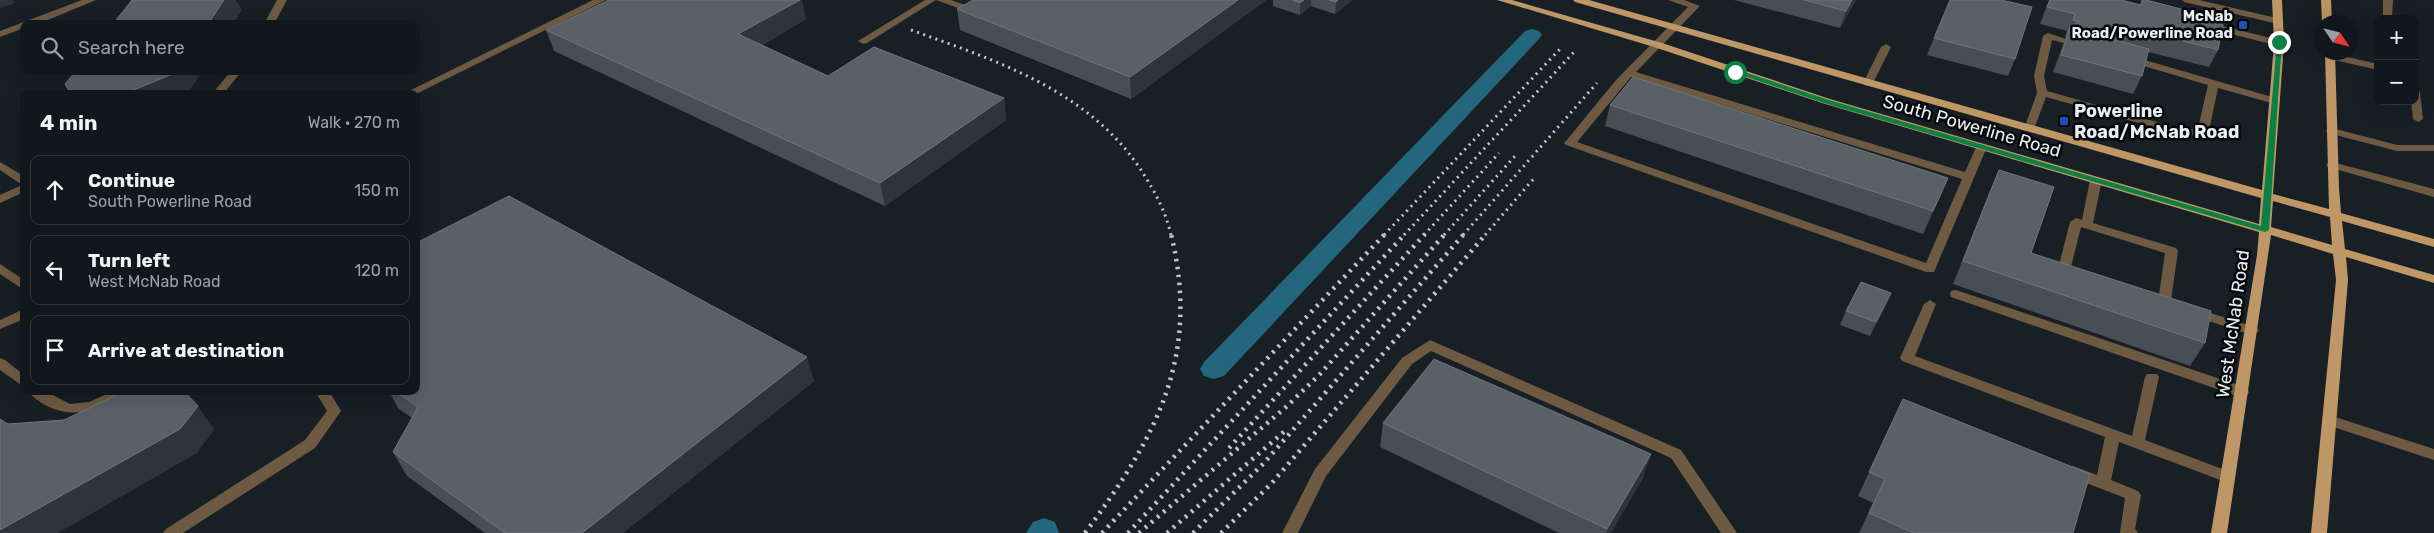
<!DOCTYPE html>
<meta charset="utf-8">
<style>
body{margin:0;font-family:Rubik,sans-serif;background:#1b2025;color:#f1f3f6}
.controls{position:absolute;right:15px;top:15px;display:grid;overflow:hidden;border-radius:10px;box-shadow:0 5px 20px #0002}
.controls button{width:45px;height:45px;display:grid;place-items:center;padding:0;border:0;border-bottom:1px solid #31363b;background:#12171c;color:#f1f3f6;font:25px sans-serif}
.compass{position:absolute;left:2314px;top:15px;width:45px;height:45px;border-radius:50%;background:#12171c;box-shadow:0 5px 20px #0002;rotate:125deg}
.stop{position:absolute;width:15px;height:15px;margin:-11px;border:4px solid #0b8043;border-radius:50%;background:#fff}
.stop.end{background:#0b8043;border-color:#fff;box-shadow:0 1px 5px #0008}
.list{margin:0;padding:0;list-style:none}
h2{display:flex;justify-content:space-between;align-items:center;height:65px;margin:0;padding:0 20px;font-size:21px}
h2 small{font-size:16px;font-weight:400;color:#9c9fa3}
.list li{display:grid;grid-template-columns:32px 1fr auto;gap:15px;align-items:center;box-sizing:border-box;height:70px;margin:0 10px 10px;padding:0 10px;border:1px solid #31363b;border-radius:10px}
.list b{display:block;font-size:19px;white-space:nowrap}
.list p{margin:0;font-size:16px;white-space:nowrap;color:#9c9fa3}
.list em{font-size:16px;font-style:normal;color:#9c9fa3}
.icon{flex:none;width:28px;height:28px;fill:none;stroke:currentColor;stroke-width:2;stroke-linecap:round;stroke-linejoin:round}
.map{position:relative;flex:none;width:2434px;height:533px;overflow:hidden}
.search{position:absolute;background:#12171c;box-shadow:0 5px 20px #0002;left:20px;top:20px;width:400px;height:55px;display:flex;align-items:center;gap:12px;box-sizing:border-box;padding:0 18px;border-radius:10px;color:#9c9fa3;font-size:19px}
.panel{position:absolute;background:#12171c;box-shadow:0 5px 20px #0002;left:20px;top:90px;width:400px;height:305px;border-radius:10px}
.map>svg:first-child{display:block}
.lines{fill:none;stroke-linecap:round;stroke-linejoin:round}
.canal{fill:#23667e;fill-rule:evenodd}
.minor{fill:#6e5a43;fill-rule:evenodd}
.major{fill:#bf9666;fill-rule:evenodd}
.rail-far1{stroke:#c1c7cb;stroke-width:3;stroke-dasharray:2 4.5;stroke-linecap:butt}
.rail{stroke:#c1c7cb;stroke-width:4.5;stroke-dasharray:2.5 5.5;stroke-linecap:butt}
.wall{fill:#474f55}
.shaded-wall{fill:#2d353b}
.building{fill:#596066;stroke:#6f767c}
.route{fill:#0b8043}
.transit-dot{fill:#1a4fb4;stroke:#06080b;stroke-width:2}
.labels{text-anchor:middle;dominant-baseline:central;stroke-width:5;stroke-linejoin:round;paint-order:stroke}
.far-poi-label{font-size:15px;font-weight:bold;fill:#e9eef2;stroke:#06080b;text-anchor:end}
.poi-label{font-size:18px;font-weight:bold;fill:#e9eef2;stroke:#06080b;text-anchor:start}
.street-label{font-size:18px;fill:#e9eef2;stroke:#06080b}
</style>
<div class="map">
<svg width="2434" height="533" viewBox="0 0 2434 533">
<rect width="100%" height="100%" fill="#181f25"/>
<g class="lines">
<path class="canal" d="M1532 29 1539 31 1542 35 1539 39 1224 376 1214 379 1204 376 1200 369 1204 362 1525 31Z
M1044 518 1055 522 1059 533H1026L1033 522Z"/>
<path class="minor" d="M82 0H96L38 24H24V28L0 37V31Z
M277 0H287L274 24H264Z
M593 0H606L416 94H403Z
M925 0H951L968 6 977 0H989L969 12 936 0 867 43 863 44 858 41Z
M1668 0H1684L1700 6 1636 72 1965 172 1977 145H1985L1987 147 1934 272H1926L1566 145 1564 143 1566 141 1616 80 1688 7ZM1631 77 1962 179 1926 263 1577 142Z
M2182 0H2199L2281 19 2283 21 2278 24 2184 2Z
M2383 0H2393L2392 19 2383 18Z
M2206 22 2283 41 2284 43 2279 46 2203 27V23Z
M2048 33 2069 40 2064 43 2052 40 2044 76 2047 91 2185 130 2198 128 2208 85 2127 61V57L2131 56 2279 99 2280 101 2275 104 2218 88 2209 131 2203 134 2185 136 2046 97 2034 129 2033 131H2025L2024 129 2037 93 2034 76 2043 36Z
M1886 44 1891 47 1873 83 1868 86 1864 85 1863 83 1881 47Z
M2330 53 2378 64V70L2326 58V54Z
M231 71H242L223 94H212Z
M2415 89 2420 92 2423 119 2418 122 2413 119 2411 101H2415Z
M2332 128 2397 145H2434V151H2397L2328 133 2326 131 2328 129Z
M0 162 24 176V192L0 203V195L22 185 0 170Z
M2332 162 2434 189V197L2328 167 2326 165 2328 163Z
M2096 177 2102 180 2093 223 2176 248 2178 251 2171 300 2179 302 2180 305 2179 308 2174 309 2159 305 2158 302 2165 253 2081 227 2071 267 2078 269 2080 272 2074 276 2060 272 2058 269 2070 222 2076 218 2082 220 2090 180Z
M0 264 24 280V290L0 274Z
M1956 290 2247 388 2249 392 2247 396H2237L1951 297 1950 294 1951 291Z
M1930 300 1936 304 1915 356 2132 436 2145 377 2147 374H2157L2159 377 2145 440 2233 473 2235 477 2233 481 2228 483 2223 481 2119 442 2111 480 2138 491 2141 495 2135 529 2138 533H2120L2125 498 2068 476 2066 472 2068 468 2073 466 2097 475 2105 437 1902 361 1900 358 1924 304Z
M2195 308 2257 328 2259 331 2252 335 2190 315 2189 312Z
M24 309V319L0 329V320Z
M1430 340 1681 450 1737 533H1721L1671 458 1431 351 1412 364 1326 476 1298 533H1282L1315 469 1402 358Z
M0 358 5 360 24 375V387L0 370Z
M28 391H45L70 404 89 402 114 391H135L133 394C104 407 78 421 47 406 40 402 32 397 28 391Z
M315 391H329L341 411 315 448 183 533H163L166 529 305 440 327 411Z
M2329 415 2434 449V460L2324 424 2322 420 2324 416Z"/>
<path class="major" d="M1497 0H1512L1662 43 1830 99 2259 224 2261 198 1575 2 1573 0H1589L2262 190 2274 43 2272 0H2282L2284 43 2273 194 2329 209 2325 52H2335L2339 188 2341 213 2434 239V247L2342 221 2345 249 2434 275V283L2346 257 2348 280 2327 533H2311L2336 280 2333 254 2271 235 2227 533H2211L2257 255 2259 232 1822 103 1654 47ZM2273 201 2330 217 2332 245 2271 227Z
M2321 0H2331L2332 22H2322Z"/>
<path class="rail-far1" d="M911 30C997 61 1088 90 1141 170 1154 190 1166 212 1171 235
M1384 235 1560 49
M1404 235 1575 51
M1424 235 1499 153
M1444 235 1515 156
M1463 235 1597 83
M1485 235 1536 176"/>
<path class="rail" d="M1229 448 1425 234
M1085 533C1156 437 1201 357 1171 234
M1102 533 1385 234
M1128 533 1405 234
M1139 533 1286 407 1320 374 1445 234
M1167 533 1286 430
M1193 533 1264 463 1464 234
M1221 533 1271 484 1486 234"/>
</g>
<path class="wall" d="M973 0H1266L1131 99 960 30 957 9Z
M1273 0H1352L1335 14 1311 6 1300 15 1273 6Z
M1734 0H1856L1840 28Z
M2049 0H2121L2140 5 2142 0 2184 15 2218 50 2209 67 2148 52 2142 76 2133 94 2053 72 2066 37H2065L2067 31 2040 24Z
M806 19 762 45 828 76 1004 98 1006 120 885 206 554 51 546 30Z
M1934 38 2015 59 2008 76 1927 55Z
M1610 105 1948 178 1923 234 1605 126Z
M1999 170 2031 253 2205 343 2190 366 1953 284 1989 193Z
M1891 293 1885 307 1870 336 1840 325 1846 311Z
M814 381 623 533H485L407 476 393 452 412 418 398 408 389 391H416Z
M1903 399 2073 533H1859L1873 503 1858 496Z
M1383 423 1643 478 1611 533H1559L1380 447Z"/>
<path class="shaded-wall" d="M0 0H13L15 3 0 8Z
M224 0H236L242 10 233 24H208Z
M800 0H802L806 19 744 55 738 34Z
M1238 0H1266L1131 99 1130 77Z
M1304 0H1311V6L1300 15V3Z
M1338 0H1352L1335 14 1336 2Z
M1852 0H1856L1840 28 1846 11Z
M2106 27 2098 44 2100 29Z
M176 71H202L188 94H124Z
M1004 98 1006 120 885 206 880 183Z
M1948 178 1939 200 1923 234 1933 211Z
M1891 293 1885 307 1870 336 1876 322Z
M807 357 814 381 623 533H582Z
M198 406 214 430 197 453 58 533H0V530Z
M1651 454 1643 478 1611 533H1606L1607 529Z"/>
<path class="building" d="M132 0H224L208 24H113Z
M609 0H800L738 34 828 76 874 47 1004 98 880 183 546 30Z
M973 0H1238L1130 77 957 9Z
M1292 0H1304L1300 3Z
M1329 0H1338L1336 2Z
M1804 0H1852L1846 11Z
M1950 0H2001L2032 7 2015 59 1934 38Z
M2050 0H2121L2141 5 2142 0H2146L2185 10 2184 15 2223 24 2218 50 2153 33 2151 40 2106 27 2100 29 2101 36 2149 49 2142 76 2061 55 2070 27 2079 22 2073 20 2075 14 2047 7Z
M76 71H176L175 73 124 94H71L65 84Z
M1633 77 1948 178 1933 211 1610 105Z
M1999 170 2054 187 2031 253 2211 311 2205 343 1963 261Z
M509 196 807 357 582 533H505L393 452 418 407 395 391H416V243Z
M1861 282 1891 293 1876 322 1846 311Z
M1434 359 1651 454 1607 529 1383 423Z
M125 391H184L198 406 180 429 0 530V419L8 424 64 420Z
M1903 399 2090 474 2073 533H1914L1869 513 1885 479 1869 472Z"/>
<path class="route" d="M2277 41 2282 42 2269 230 2265 232 1824 103 1732 72 1738 70 1829 100 2261 226Z"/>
<g class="transit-dot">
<rect x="2238" y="20" width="10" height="10" rx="2.5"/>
<rect x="2059" y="116" width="10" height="10" rx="2.5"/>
</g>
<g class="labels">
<g class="far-poi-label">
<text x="2233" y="16">McNab<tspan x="2233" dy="17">Road/Powerline Road</tspan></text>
</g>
<g class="poi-label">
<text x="2074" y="111">Powerline<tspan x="2074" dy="21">Road/McNab Road</tspan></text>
</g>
<g class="street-label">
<text transform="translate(1972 126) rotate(16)">South Powerline Road</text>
<text transform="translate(2233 324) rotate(-82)">West McNab Road</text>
</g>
</g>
</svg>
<div class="controls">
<button>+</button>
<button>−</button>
</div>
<svg class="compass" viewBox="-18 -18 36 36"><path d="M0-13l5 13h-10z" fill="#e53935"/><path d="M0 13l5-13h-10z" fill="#9c9fa3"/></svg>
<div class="stop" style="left:1735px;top:72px"></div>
<div class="stop end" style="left:2279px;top:42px"></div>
<div class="search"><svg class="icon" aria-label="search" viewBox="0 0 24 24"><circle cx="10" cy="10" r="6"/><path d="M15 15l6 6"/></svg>Search here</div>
<section class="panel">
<h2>4 min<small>Walk · 270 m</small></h2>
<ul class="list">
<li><svg class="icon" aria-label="ahead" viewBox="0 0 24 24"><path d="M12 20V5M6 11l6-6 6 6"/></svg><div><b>Continue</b><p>South Powerline Road</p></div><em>150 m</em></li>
<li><svg class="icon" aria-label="left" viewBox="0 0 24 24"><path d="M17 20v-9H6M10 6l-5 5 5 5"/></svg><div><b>Turn left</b><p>West McNab Road</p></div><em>120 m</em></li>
<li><svg class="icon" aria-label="arrive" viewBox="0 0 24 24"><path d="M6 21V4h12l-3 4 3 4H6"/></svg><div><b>Arrive at destination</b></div></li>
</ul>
</section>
</div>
